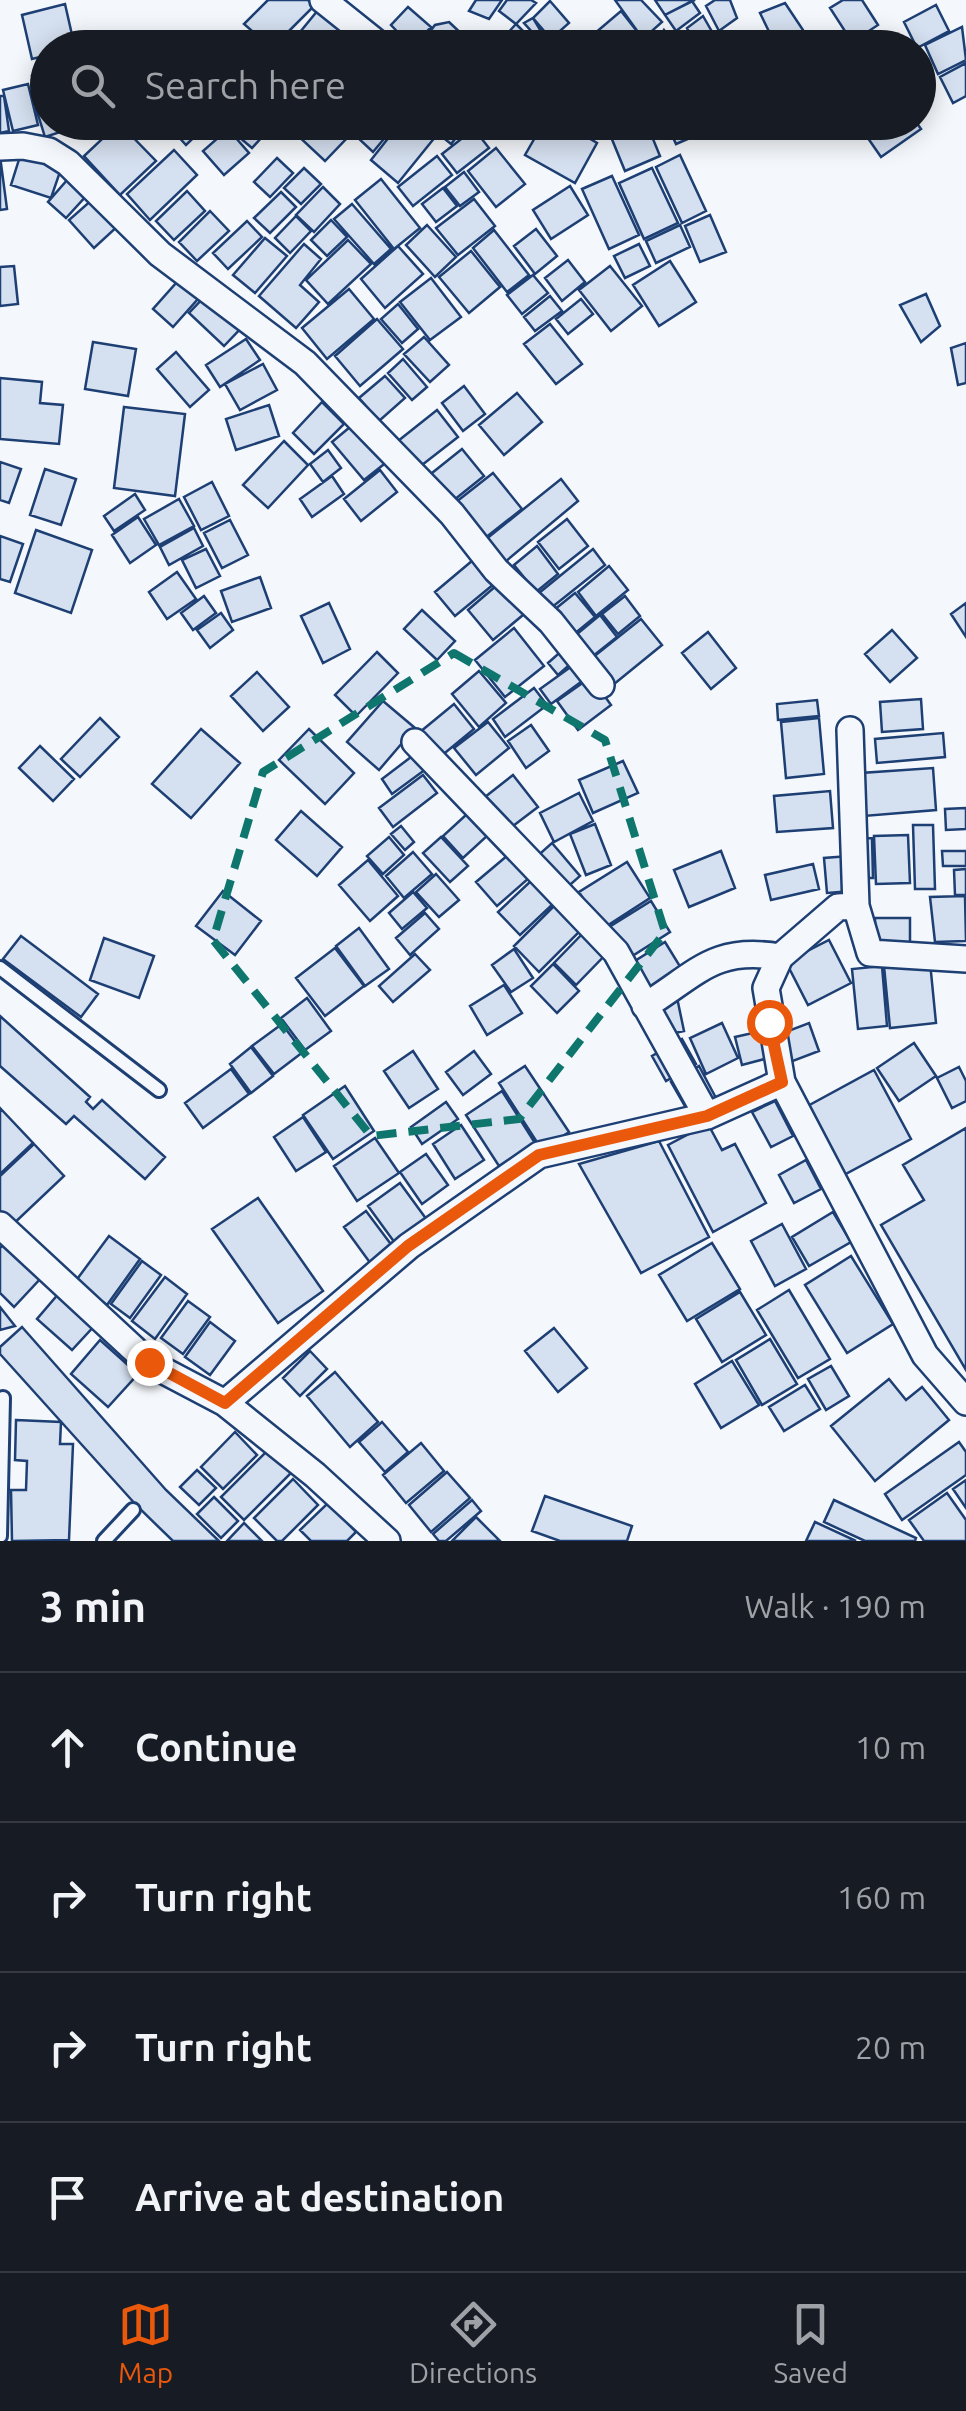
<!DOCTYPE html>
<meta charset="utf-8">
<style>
body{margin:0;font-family:Ubuntu,sans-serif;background:#20242c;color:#f1f3f6}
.stop{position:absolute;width:30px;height:30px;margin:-22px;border:8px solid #ea580c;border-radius:50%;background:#fff}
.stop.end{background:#ea580c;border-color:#fff;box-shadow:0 2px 10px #0008}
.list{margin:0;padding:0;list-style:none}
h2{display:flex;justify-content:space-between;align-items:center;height:130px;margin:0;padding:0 40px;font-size:42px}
h2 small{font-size:32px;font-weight:400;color:#9ea1a6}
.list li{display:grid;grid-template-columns:65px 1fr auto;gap:30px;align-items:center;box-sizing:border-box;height:150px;padding:0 40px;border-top:2px solid #363941}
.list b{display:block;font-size:38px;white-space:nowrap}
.list em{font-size:32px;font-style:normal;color:#9ea1a6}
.icon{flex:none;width:55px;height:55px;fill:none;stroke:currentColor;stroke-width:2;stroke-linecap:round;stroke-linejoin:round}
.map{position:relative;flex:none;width:966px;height:1541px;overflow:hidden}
.search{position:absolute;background:#171b24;box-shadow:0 5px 25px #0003;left:30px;right:30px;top:30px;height:110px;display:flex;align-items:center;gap:25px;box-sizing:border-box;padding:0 35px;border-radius:55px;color:#9ea1a6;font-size:38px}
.sheet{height:730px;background:#171b24}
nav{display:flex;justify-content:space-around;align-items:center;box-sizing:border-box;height:140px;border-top:2px solid #363941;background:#171b24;font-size:28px;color:#9ea1a6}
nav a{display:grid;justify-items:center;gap:5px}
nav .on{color:#ea580c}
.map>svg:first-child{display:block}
.building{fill:#d5e0f0;stroke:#1d3f73;stroke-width:2.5}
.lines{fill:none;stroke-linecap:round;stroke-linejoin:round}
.lane-casing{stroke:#1d3f73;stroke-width:18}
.street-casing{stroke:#1d3f73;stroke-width:30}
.lane{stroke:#f4f7fb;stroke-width:12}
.street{stroke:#f4f7fb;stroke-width:25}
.route{stroke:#ea580c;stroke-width:12}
.marked{fill:none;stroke:#0f766e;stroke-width:8;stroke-dasharray:20 12;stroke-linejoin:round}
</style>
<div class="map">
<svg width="966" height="1541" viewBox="0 0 966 1541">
<rect width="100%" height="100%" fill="#f4f7fb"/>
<path class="building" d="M268 0H308L314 6 272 48 244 24Z
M476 0H502L489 19 469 11Z
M507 0H531L536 3 516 24 499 11Z
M615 0H641L662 22 643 39Z
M655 0H695L665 15Z
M715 0H730L737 18 719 31 706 6Z
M843 0H862L878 25 852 42 830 8Z
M550 1 569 23 551 39 533 18Z
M692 1 700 13 676 31 665 15Z
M785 3 807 36 776 46 760 13Z
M65 4 75 48H48V55L32 59 22 15Z
M323 4 355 30 341 48H287Z
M936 5 949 31 917 48 904 22Z
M408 7 431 27 412 47 391 25Z
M621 11 647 44 643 48H604L594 34Z
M703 16 719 44 714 48H697L687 28Z
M533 18 551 48H522L532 32 524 23Z
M449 22 467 39 461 48H417L435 25Z
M516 24 526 34 516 48H494Z
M962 27 966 60 938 74 925 45Z
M664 30 679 48H653Z
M966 63V96L953 103 940 77Z
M48 72V102L40 104 32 76Z
M28 84 38 125 13 131 3 90Z
M0 96H4L9 131 0 133Z
M48 104V122L85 124 45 137 36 108Z
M165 122H207L208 124 186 145Z
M306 122H332L348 137 325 161 296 134Z
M341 122H398L373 152Z
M401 122H419L436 136 398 183 371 160Z
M424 122H469L451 144Z
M544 122H562L597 143 575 183 525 155Z
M630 122H646L660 156 625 171 609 132Z
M666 122H715L718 126 676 144Z
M875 122H916L921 129 881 157 863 131Z
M119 123 156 161 120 195 84 156Z
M249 125 262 137 252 148 239 137Z
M228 129 249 153 224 175 203 151Z
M474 129 489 148 457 173 442 154Z
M496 148 525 184 496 207 468 171Z
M22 150 63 163 51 198 11 185Z
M174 150 197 175 150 220 127 194Z
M680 155 706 211 682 223 656 167Z
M0 156 7 209 0 210Z
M437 156 452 175 413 206 398 187Z
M277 158 293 173 270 197 254 182Z
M304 168 321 184 301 204 284 188Z
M652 168 678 223 644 239 619 183Z
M464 172 479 192 460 206 445 187Z
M612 176 639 235 609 249 582 189Z
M68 179 87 195 66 218 48 202Z
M381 179 420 228 394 249 355 200Z
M570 186 588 215 551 239 533 210Z
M323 187 340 204 314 232 296 215Z
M443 188 457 206 436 222 422 204Z
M187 191 205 211 174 240 156 221Z
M281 192 296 207 270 233 254 218Z
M94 198 119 225 94 248 69 220Z
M474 199 495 226 458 255 436 228Z
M352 204 391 249 374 264 334 219Z
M210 211 229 231 197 261 179 242Z
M710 215 726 252 700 262 685 226Z
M296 216 311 231 290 253 275 238Z
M331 220 347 237 327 256 311 240Z
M247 221 262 237 228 269 213 253Z
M427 225 456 257 435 277 406 245Z
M680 225 690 247 656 263 646 241Z
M536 229 557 256 535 274 514 246Z
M494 230 529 275 507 292 473 248Z
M265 238 287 256 255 293 233 275Z
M348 240 371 264 328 304 306 280Z
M304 244 321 259 300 285 319 302 296 328 259 296Z
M639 244 650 266 625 278 614 256Z
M398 246 423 274 385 308 361 279Z
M471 251 500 287 469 313 439 277Z
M568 260 585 282 562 301 545 278Z
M670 261 696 302 659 326 633 285Z
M14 266 18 304 0 306V267Z
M610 266 642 306 611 331 579 290Z
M185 273 205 291 173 327 153 309Z
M533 275 548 293 522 314 507 295Z
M431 278 461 317 430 340 400 302Z
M349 289 374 319 327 359 302 328Z
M209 292 244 325 224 346 189 313Z
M926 294 940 326 921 342 900 305Z
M550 296 562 311 535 331 524 317Z
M581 299 593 314 568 334 556 319Z
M398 304 418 329 402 343 381 319Z
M377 319 403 349 360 386 335 356Z
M550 324 582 364 556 384 524 344Z
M424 337 449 365 430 382 404 354Z
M246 339 260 360 220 387 206 365Z
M93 342 136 349 128 396 85 389Z
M966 343V383L958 385 951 348Z
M176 352 209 390 190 407 157 369Z
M403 359 427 387 412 400 388 373Z
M263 364 277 390 240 410 225 384Z
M385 376 405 398 379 421 359 398Z
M0 378 42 382 40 403 63 405 59 444 0 439Z
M464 386 485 414 463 431 442 403Z
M517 393 542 422 504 455 479 425Z
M322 402 344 424 314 454 293 433Z
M269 405 279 436 236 450 226 419Z
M124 407 185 414 175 496 114 488Z
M437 410 458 437 413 472 393 445Z
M356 422 388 461 364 480 332 442Z
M284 441 308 465 268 508 243 485Z
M462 449 484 476 449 504 427 477Z
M328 450 341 468 323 482 310 464Z
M0 462 21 469 9 503 0 500Z
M45 469 76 479 61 525 30 515Z
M380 470 397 492 361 521 344 499Z
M493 473 522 509 480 542 451 506Z
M332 476 344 494 312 517 300 499Z
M561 479 578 501 499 567 480 544Z
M212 482 229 516 201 530 184 497Z
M135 494 145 510 114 531 104 516Z
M179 499 194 526 159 545 144 519Z
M138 517 156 545 130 563 112 535Z
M567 519 588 546 559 569 538 542Z
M230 520 248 555 222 568 204 533Z
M194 528 203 546 169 565 160 547Z
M36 530 92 550 71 613 15 593Z
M0 536 23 544 10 582 0 579Z
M537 546 558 574 536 592 514 565Z
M206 549 220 576 196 588 182 560Z
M593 549 605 565 551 608 539 593Z
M479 555 500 579 455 616 435 592Z
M609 566 628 590 596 616 578 592Z
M177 572 196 599 167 619 149 592Z
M260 577 271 608 232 622 221 591Z
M504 579 529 610 493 640 468 610Z
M575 593 595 617 573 635 554 610Z
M204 596 216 613 193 630 181 613Z
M625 596 640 616 618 634 602 614Z
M329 603 350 649 323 663 301 616Z
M966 603V637L951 614Z
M422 610 455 641 437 660 404 629Z
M221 613 233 630 210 648 197 630Z
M600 615 617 637 588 660 571 639Z
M641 619 662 645 608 689 587 662Z
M514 628 544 666 505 697 475 660Z
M892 630 917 658 890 682 865 654Z
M708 632 736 668 711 689 682 653Z
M566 647 576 659 558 675 548 663Z
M377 652 398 673 356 716 335 695Z
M579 661 589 676 551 704 540 689Z
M479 671 506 703 479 727 452 694Z
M257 672 289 707 263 731 231 696Z
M591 677 611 705 578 730 557 701Z
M534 688 547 705 505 737 493 719Z
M921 699 923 729 882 732 880 702Z
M817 700 819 716 778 720 777 704Z
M383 701 415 728 379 770 347 742Z
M454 704 474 729 440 757 420 732Z
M100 718 119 737 80 777 61 759Z
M819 718 824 774 786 778 781 722Z
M488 722 509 748 476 775 454 748Z
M531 725 549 751 526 768 508 741Z
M201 729 240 763 191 818 152 784Z
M309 729 354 773 325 804 279 760Z
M943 733 945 757 877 763 875 739Z
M40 746 74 779 53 801 19 768Z
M415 754 426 769 392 794 382 779Z
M623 761 638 793 593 813 579 780Z
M933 768 936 810 864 816 861 773Z
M423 775 437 793 393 827 379 808Z
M513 775 538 807 509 829 485 797Z
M830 791 833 828 777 832 774 796Z
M579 793 593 821 554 842 540 813Z
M966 808V829L946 830 945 809Z
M301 811 342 847 317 876 276 840Z
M467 814 487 836 463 858 443 836Z
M595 824 611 865 586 875 570 834Z
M913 825H933L935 889H915Z
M401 826 414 842 405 850 391 834Z
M908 835 910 883 876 884 874 836Z
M389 837 404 855 383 874 367 856Z
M441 837 468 866 450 882 423 853Z
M872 838 873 878H858L857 839Z
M552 843 580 876 562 892 534 859Z
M721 851 735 888 689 907 674 870Z
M942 851H966V866H943Z
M413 852 432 874 404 898 386 876Z
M508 855 529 878 497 906 476 882Z
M849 856 852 891 827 893 824 858Z
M368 860 398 896 370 921 339 885Z
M627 862 650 898 602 929 579 892Z
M813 864 819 889 771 900 765 875Z
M966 869V895H955L954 870Z
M436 874 459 900 439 917 416 892Z
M532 880 554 903 520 935 498 912Z
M223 891 261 921 235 955 196 926Z
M413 892 427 908 402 929 389 913Z
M965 896 966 941 935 942 930 897Z
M560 900 585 926 539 972 514 946Z
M651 901 670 932 626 960 606 929Z
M425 913 439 929 410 955 396 938Z
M875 918H910V945H875Z
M589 927 611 949 576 985 554 963Z
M359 928 389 969 365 986 336 946Z
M21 936 98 994 81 1017 3 959Z
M104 938 154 956 139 998 90 980Z
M829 940 851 983 808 1005 786 962Z
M665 942 681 968 643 992 627 966Z
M335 948 364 986 325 1016 296 978Z
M514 949 533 978 511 992 492 965Z
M415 954 430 970 393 1002 379 986Z
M930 962 936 1023 890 1028 884 966Z
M553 964 579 991 557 1013 531 986Z
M882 966 887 1026 858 1029 852 969Z
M504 985 522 1013 487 1035 470 1006Z
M675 988 684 1031 652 1038 644 995Z
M307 998 331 1031 305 1050 281 1018Z
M0 1016 90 1097 86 1102 93 1109 102 1100 165 1157 145 1179 74 1116 66 1124 0 1066Z
M722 1023 738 1058 706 1074 690 1038Z
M809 1023 819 1051 785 1064 775 1036Z
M282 1024 303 1052 274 1074 252 1046Z
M766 1030 772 1057 742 1065 735 1037Z
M682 1039 696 1064 666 1081 652 1056Z
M914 1043 936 1076 899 1101 877 1068Z
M251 1047 273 1076 251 1093 230 1064Z
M413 1051 438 1089 409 1108 384 1071Z
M474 1051 491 1074 463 1095 446 1072Z
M525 1066 569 1132 542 1150 499 1083Z
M699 1066 716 1098 689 1113 671 1082Z
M959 1067 966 1081V1101L952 1108 937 1078Z
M231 1069 249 1094 203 1128 185 1103Z
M874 1070 911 1139 840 1177 804 1108Z
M345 1086 374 1131 333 1159 303 1115Z
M502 1091 535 1143 499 1166 466 1115Z
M775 1101 793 1136 771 1147 752 1112Z
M446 1102 458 1119 422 1144 411 1127Z
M0 1108 33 1143 0 1174Z
M303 1117 326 1152 296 1171 274 1137Z
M708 1124 722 1150 735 1144 766 1203 713 1232 668 1145Z
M461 1125 484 1160 455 1179 433 1144Z
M966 1128V1370L881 1225 924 1200 903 1165Z
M375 1138 399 1173 357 1201 334 1166Z
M659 1141 709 1237 641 1273 579 1164Z
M34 1144 64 1176 8 1229 0 1221V1176Z
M426 1154 448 1185 422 1204 400 1172Z
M806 1160 821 1189 794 1203 779 1175Z
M400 1183 427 1220 395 1243 368 1206Z
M258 1198 323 1291 278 1323 212 1229Z
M366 1211 393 1247 371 1264 344 1227Z
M833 1212 851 1242 809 1266 792 1237Z
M782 1224 806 1269 775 1286 751 1241Z
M109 1236 140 1259 107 1305 75 1282Z
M5 1243 41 1278 14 1307 0 1293V1248Z
M712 1243 740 1289 687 1321 659 1275Z
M851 1256 893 1324 847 1353 805 1285Z
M142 1261 161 1275 130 1318 111 1304Z
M165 1277 187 1294 155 1339 132 1321Z
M789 1290 830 1359 798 1378 757 1310Z
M60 1292 96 1324 72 1350 37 1319Z
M740 1292 766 1335 722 1362 696 1319Z
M188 1301 210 1317 183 1354 161 1338Z
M0 1307 15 1326 0 1330Z
M210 1322 235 1341 210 1375 185 1357Z
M22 1327 166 1490 219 1541H173L137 1506 0 1354V1347Z
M554 1328 587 1368 558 1392 525 1351Z
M770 1339 797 1384 762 1405 736 1360Z
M100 1340 138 1374 108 1407 71 1374Z
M310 1351 327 1369 300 1396 283 1378Z
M732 1361 759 1405 721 1428 695 1384Z
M831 1366 849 1396 826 1410 808 1379Z
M335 1372 378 1422 350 1447 307 1396Z
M889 1379 906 1400 922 1387 949 1420 875 1481 831 1426Z
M805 1385 820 1409 784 1431 769 1407Z
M16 1420 61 1422 60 1444H73L69 1540 12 1541 11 1490H26L27 1461 15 1460Z
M382 1422 408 1452 385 1472 359 1442Z
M235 1432 257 1455 223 1489 201 1467Z
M959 1442 966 1452V1475L902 1520 885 1494Z
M421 1443 444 1471 406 1503 383 1475Z
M269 1449 292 1472 244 1520 221 1497Z
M197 1470 216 1488 199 1505 180 1487Z
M447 1472 470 1498 431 1532 409 1505Z
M293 1479 318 1505 282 1541H277L254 1518Z
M966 1480V1508L953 1489Z
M947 1493 966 1520V1541H924L909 1520Z
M545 1496 632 1526 627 1541H560L532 1531Z
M214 1497 238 1521 221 1538 197 1514Z
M472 1500 481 1511 446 1541H439L433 1534Z
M834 1500 916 1538 915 1541H865L824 1522Z
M328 1503 356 1532 347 1541H311L300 1530Z
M476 1517 500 1541H452Z
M815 1522 856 1541H806Z
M244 1523 262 1541H227Z"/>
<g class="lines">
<defs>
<path id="lane" d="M0 968 159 1090
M0 1536 3 1398
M104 1541 133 1510"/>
<path id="street" d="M323 0 383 48
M0 147 23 146 49 151 68 163 160 254 305 363 452 514 496 570 551 622 601 685
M850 730 856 906
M415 742 616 952 707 1116
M966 959 870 953 856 906 838 907 780 957 766 988 782 1082 925 1355 966 1402
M645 1006C698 973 714 946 780 957
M0 1225 149 1363 225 1403 315 1475 387 1541
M225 1403 409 1246 539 1155 707 1116 782 1082"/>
</defs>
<use href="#lane" class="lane-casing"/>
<use href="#street" class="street-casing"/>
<use href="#lane" class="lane"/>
<use href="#street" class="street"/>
</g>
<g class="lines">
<path class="route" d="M149 1362 225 1403 408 1246 539 1155 707 1116 782 1082 769 1022"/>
</g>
<path class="marked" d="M454 653 605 740 665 932 519 1119 371 1136 213 940 263 772Z"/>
</svg>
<div class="stop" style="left:769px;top:1022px"></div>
<div class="stop end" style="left:149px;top:1362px"></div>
<div class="search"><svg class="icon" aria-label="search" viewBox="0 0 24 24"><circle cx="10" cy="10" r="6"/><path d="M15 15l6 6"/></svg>Search here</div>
</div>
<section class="sheet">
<h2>3 min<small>Walk · 190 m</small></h2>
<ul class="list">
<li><svg class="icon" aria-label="ahead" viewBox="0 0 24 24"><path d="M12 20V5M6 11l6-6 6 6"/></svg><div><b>Continue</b></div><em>10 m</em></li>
<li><svg class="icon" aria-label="right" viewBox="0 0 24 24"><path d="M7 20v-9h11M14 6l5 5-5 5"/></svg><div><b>Turn right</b></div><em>160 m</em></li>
<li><svg class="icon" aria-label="right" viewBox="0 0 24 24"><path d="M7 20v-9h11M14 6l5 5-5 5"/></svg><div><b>Turn right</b></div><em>20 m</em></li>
<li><svg class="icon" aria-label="arrive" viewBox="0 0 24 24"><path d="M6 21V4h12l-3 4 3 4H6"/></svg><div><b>Arrive at destination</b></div></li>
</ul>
</section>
<nav>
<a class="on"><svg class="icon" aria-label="map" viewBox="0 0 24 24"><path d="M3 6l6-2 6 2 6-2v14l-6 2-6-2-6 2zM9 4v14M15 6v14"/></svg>Map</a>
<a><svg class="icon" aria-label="directions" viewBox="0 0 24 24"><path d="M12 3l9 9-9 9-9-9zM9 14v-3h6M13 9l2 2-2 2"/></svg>Directions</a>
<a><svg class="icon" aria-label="saved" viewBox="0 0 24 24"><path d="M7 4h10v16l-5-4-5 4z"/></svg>Saved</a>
</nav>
